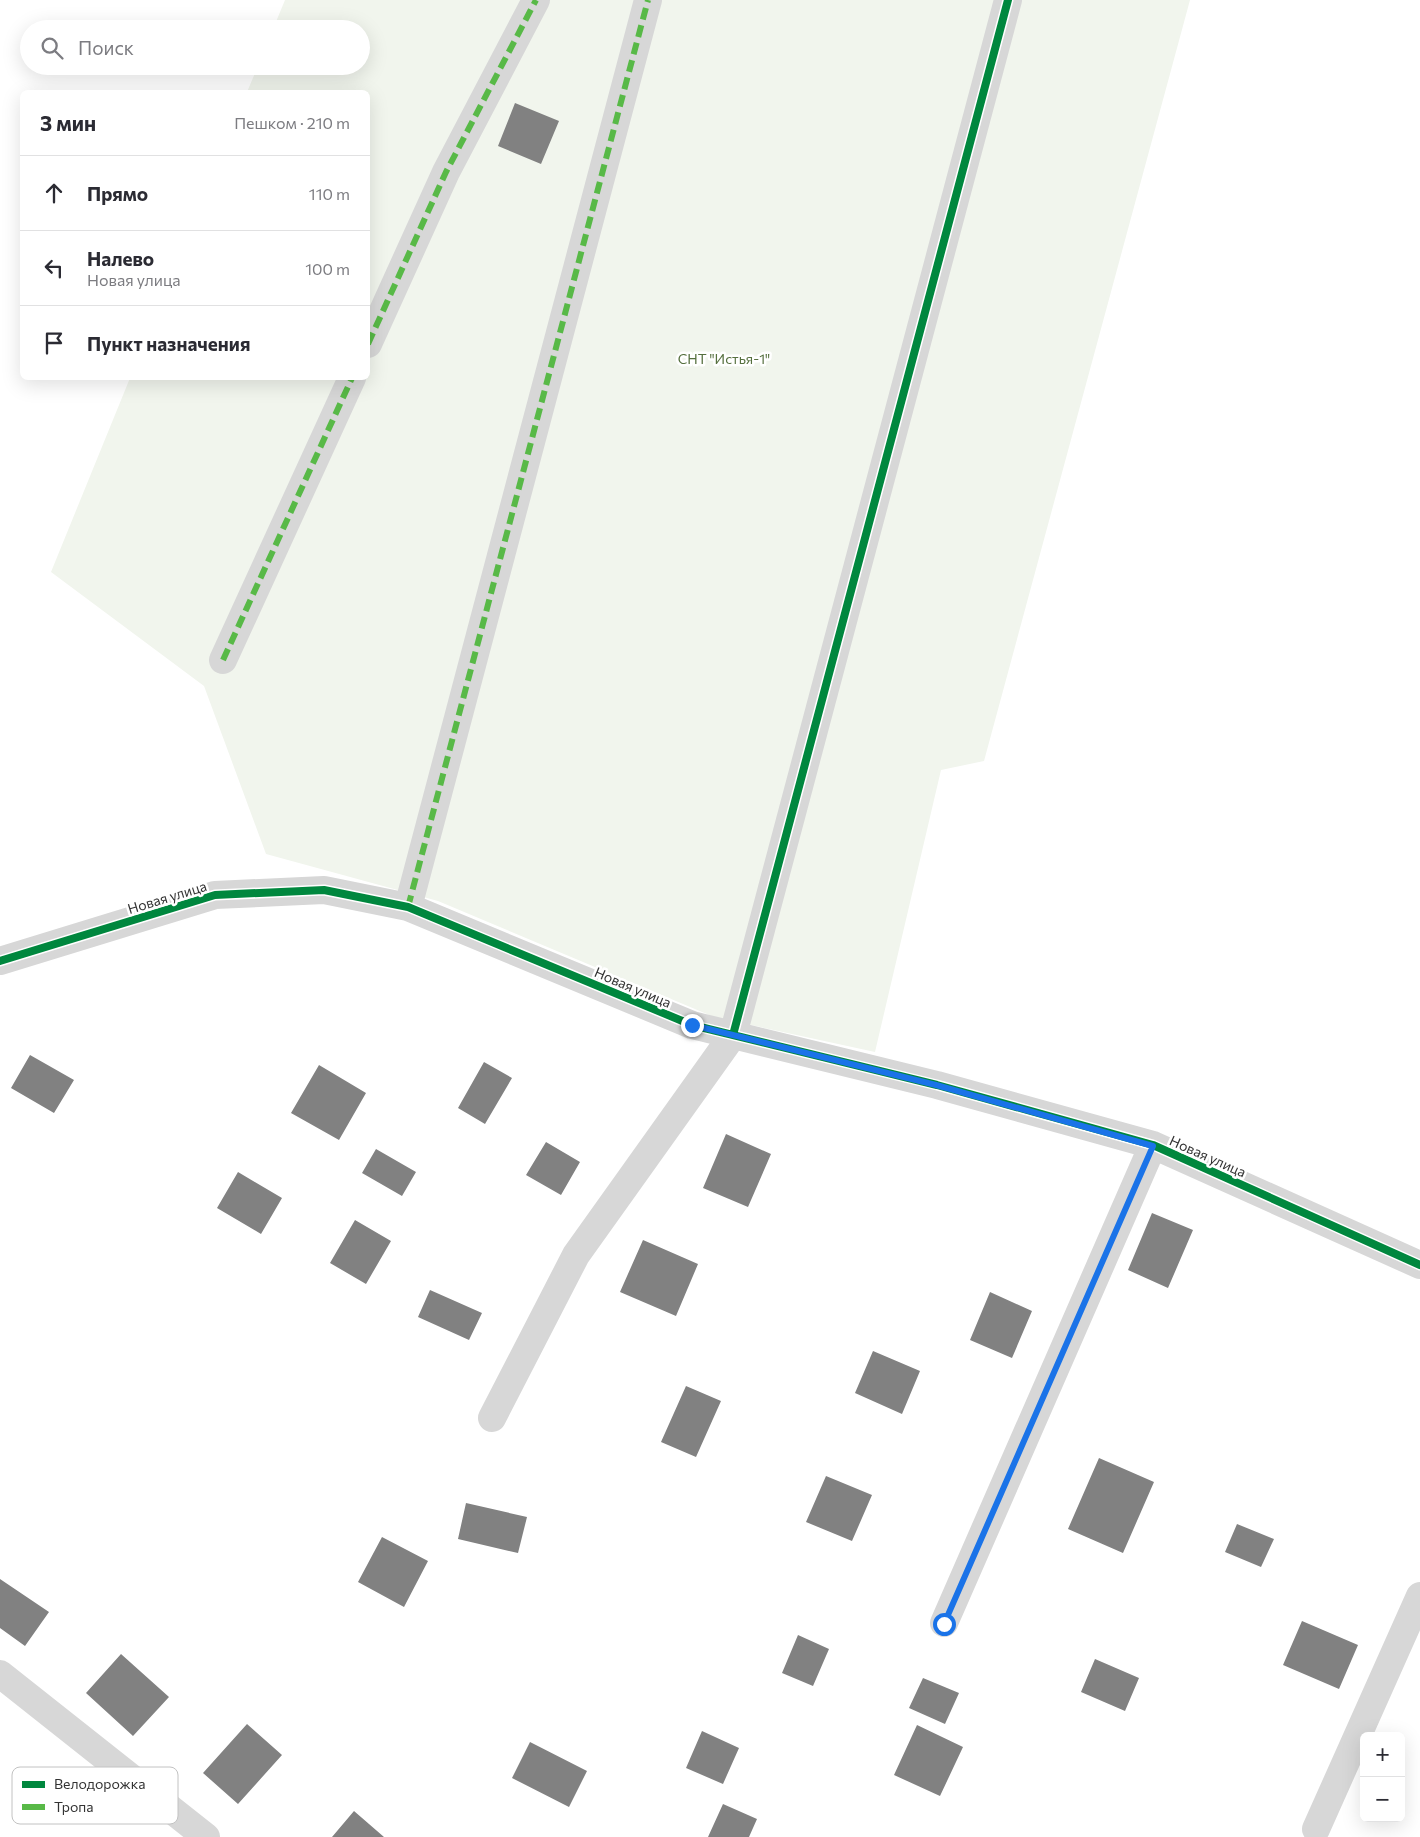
<!DOCTYPE html>
<html lang="ru">
<meta charset="utf-8">
<style>
body{margin:0;font-family:Commissioner,sans-serif;background:#f7f7f7;color:#2b2b33}
.controls{position:absolute;right:15px;bottom:15px;display:grid;overflow:hidden;border-radius:8px;box-shadow:0 5px 20px #0002}
.controls button{width:45px;height:45px;display:grid;place-items:center;padding:0;border:0;border-bottom:1px solid #e1e1e2;background:#fff;color:#2b2b33;font:25px sans-serif}
.stop{position:absolute;width:15px;height:15px;margin:-11px;border:4px solid #1a73e8;border-radius:50%;background:#fff}
.stop.end{background:#1a73e8;border-color:#fff;box-shadow:0 1px 5px #0008}
.list{margin:0;padding:0;list-style:none}
h2{display:flex;justify-content:space-between;align-items:center;height:65px;margin:0;padding:0 20px;font-size:21px}
h2 small{font-size:16px;font-weight:400;color:#7c7c81}
.list li{display:grid;grid-template-columns:32px 1fr auto;gap:15px;align-items:center;box-sizing:border-box;height:75px;padding:0 20px;border-top:1px solid #e1e1e2}
.list b{display:block;font-size:19px;white-space:nowrap}
.list p{margin:0;font-size:16px;white-space:nowrap;color:#7c7c81}
.list em{font-size:16px;font-style:normal;color:#7c7c81}
.icon{flex:none;width:28px;height:28px;fill:none;stroke:currentColor;stroke-width:2;stroke-linecap:round;stroke-linejoin:round}
.map{position:relative;flex:none;width:1420px;height:1837px;overflow:hidden}
.search{position:absolute;background:#fff;box-shadow:0 5px 20px #0002;left:20px;top:20px;width:350px;height:55px;display:flex;align-items:center;gap:12px;box-sizing:border-box;padding:0 18px;border-radius:28px;color:#7c7c81;font-size:19px}
.panel{position:absolute;background:#fff;box-shadow:0 5px 20px #0002;left:20px;top:90px;width:350px;height:290px;border-radius:8px}
.map>svg:first-child{display:block}
.green{fill:#f1f5ed}
.building{fill:#818181}
.lines{fill:none;stroke-linecap:round;stroke-linejoin:round}
.minor{stroke:#d7d7d7;stroke-width:28}
.quiet{stroke:#58b947;stroke-width:6;stroke-dasharray:12 6;stroke-linecap:butt}
.cycleway-casing{stroke:#fff;stroke-width:11}
.cycleway{stroke:#00873e;stroke-width:8}
.route{stroke:#1a73e8;stroke-width:6}
.labels{text-anchor:middle;dominant-baseline:central;stroke-width:5;stroke-linejoin:round;paint-order:stroke}
.park-label{font-size:14px;fill:#56703f;stroke:#fff}
.street-label{font-size:14px;fill:#333;stroke:#fff}
.key{fill:#fff;stroke:#c2c2c2;stroke-width:1}
.key-label{font-size:14px;fill:#333}
</style>
<div class="map">
<svg width="1420" height="1837" viewBox="0 0 1420 1837">
<rect width="100%" height="100%" fill="#fff"/>
<path class="green" d="M285 0H1190L984 761 941 770 875 1052 714 1017 438 901 266 854 204 686 51 572 130 378H368V92H247L258 66H361V29H273Z"/>
<path class="building" d="M515 103 559 121 541 164 498 146Z
M30 1055 74 1080 54 1113 11 1088Z
M484 1062 512 1078 485 1124 458 1108Z
M319 1065 366 1093 339 1140 291 1113Z
M726 1134 771 1154 748 1207 703 1188Z
M546 1142 580 1162 561 1195 526 1175Z
M376 1149 416 1172 402 1196 362 1173Z
M238 1172 282 1198 261 1234 217 1208Z
M1152 1213 1193 1230 1168 1288 1128 1270Z
M355 1220 391 1241 366 1284 330 1263Z
M643 1240 698 1264 676 1316 620 1292Z
M430 1290 482 1313 469 1340 418 1317Z
M990 1292 1032 1311 1012 1358 970 1340Z
M873 1351 920 1371 902 1414 855 1393Z
M686 1386 721 1401 696 1457 661 1442Z
M1099 1458 1154 1482 1123 1553 1068 1529Z
M826 1476 872 1495 852 1541 806 1522Z
M466 1503 527 1517 518 1553 458 1539Z
M1237 1524 1274 1539 1261 1567 1225 1552Z
M382 1537 428 1561 404 1607 358 1582Z
M0 1579 49 1612 25 1646 0 1628Z
M1302 1621 1358 1645 1339 1689 1283 1665Z
M798 1635 829 1649 813 1686 782 1673Z
M121 1654 169 1697 133 1736 86 1693Z
M1095 1659 1139 1678 1125 1711 1081 1692Z
M923 1678 959 1693 945 1724 909 1708Z
M247 1724 282 1755 238 1804 203 1773Z
M917 1725 963 1747 940 1796 894 1775Z
M702 1731 739 1748 723 1784 686 1768Z
M530 1742 587 1771 569 1807 512 1778Z
M723 1804 757 1819 749 1837H708Z
M354 1811 384 1837H332Z"/>
<g class="lines">
<path class="minor" d="M368 344 446 172 536 0
M223 660 352 378
M408 907 648 0
M0 961 215 895 324 890 408 907 692 1025 937 1085 1153 1145 1420 1265
M492 1418 576 1255 733 1035 1008 0
M944 1623 1153 1145
M0 1674 206 1837
M1316 1829 1420 1596"/>
<path class="quiet" d="M368 344 446 172 536 0
M223 660 352 378
M408 907 648 0"/>
<defs>
<path id="cycleway" d="M0 961 215 895 324 890 408 907 692 1025 937 1085 1153 1145 1420 1265
M733 1035 1008 0"/>
</defs>
<use href="#cycleway" class="cycleway-casing"/>
<use href="#cycleway" class="cycleway"/>
</g>
<g class="lines">
<path class="route" d="M692 1025 936 1085 1153 1146 944 1624"/>
</g>
<g class="labels">
<g class="park-label">
<text x="724" y="358">СНТ "Истья-1"</text>
</g>
<g class="street-label">
<text transform="translate(167 897) rotate(-17)">Новая улица</text>
<text transform="translate(633 987) rotate(23)">Новая улица</text>
<text transform="translate(1208 1156) rotate(24)">Новая улица</text>
</g>
</g>
<rect x="12" y="1767" width="166" height="57" rx="8" class="key"/>
<rect x="22" y="1781" width="23" height="7" fill="#00873e"/>
<rect x="22" y="1804" width="23" height="6" fill="#58b947"/>
<g class="key-label">
<text x="54" y="1789">Велодорожка</text>
<text x="54" y="1812">Тропа</text>
</g>
</svg>
<div class="controls">
<button>+</button>
<button>−</button>
</div>
<div class="stop" style="left:944px;top:1624px"></div>
<div class="stop end" style="left:692px;top:1025px"></div>
<div class="search"><svg class="icon" aria-label="search" viewBox="0 0 24 24"><circle cx="10" cy="10" r="6"/><path d="M15 15l6 6"/></svg>Поиск</div>
<section class="panel">
<h2>3 мин<small>Пешком · 210 m</small></h2>
<ul class="list">
<li><svg class="icon" aria-label="ahead" viewBox="0 0 24 24"><path d="M12 20V5M6 11l6-6 6 6"/></svg><div><b>Прямо</b></div><em>110 m</em></li>
<li><svg class="icon" aria-label="left" viewBox="0 0 24 24"><path d="M17 20v-9H6M10 6l-5 5 5 5"/></svg><div><b>Налево</b><p>Новая улица</p></div><em>100 m</em></li>
<li><svg class="icon" aria-label="arrive" viewBox="0 0 24 24"><path d="M6 21V4h12l-3 4 3 4H6"/></svg><div><b>Пункт назначения</b></div></li>
</ul>
</section>
</div>
